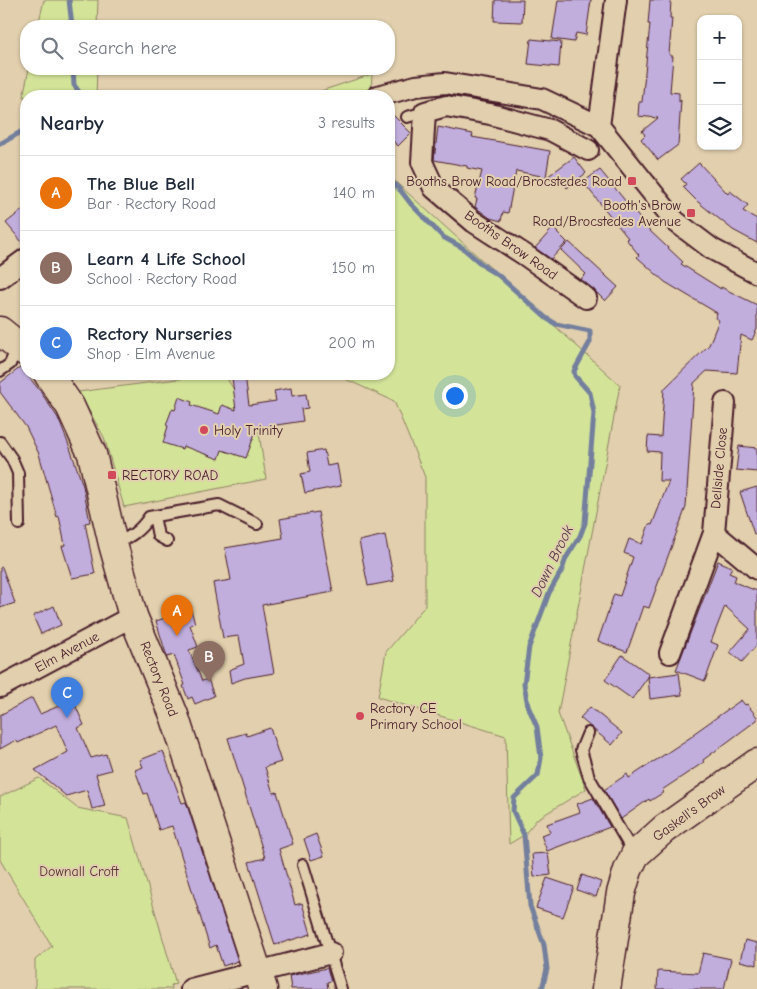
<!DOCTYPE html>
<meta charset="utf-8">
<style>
body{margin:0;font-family:"Comic Neue",sans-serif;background:#f6f6f7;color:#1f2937}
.controls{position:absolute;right:15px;top:15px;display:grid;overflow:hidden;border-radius:10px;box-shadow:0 1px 4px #0004}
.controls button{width:45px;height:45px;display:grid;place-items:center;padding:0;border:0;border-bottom:1px solid #e0e1e3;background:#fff;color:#1f2937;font:25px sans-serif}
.you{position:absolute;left:454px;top:395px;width:18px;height:18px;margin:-12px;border:4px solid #fff;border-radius:50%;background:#1a73e8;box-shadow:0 0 0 8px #1a73e833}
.badge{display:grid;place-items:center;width:32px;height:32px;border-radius:50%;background:#7c3aed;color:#fff;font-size:16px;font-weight:700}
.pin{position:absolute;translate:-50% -41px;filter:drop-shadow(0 1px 2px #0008)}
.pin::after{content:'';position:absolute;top:26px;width:18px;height:15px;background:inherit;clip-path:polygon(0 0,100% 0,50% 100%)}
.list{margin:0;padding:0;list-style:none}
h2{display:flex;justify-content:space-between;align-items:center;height:65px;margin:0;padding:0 20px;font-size:21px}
h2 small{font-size:16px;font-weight:400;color:#747a83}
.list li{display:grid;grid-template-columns:32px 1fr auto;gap:15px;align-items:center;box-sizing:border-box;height:75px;padding:0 20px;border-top:1px solid #e0e1e3}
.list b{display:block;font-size:19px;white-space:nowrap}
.list p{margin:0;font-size:16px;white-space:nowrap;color:#747a83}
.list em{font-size:16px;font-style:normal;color:#747a83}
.icon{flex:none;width:28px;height:28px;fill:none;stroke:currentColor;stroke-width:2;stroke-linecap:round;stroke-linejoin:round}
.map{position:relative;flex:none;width:757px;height:989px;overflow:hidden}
.search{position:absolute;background:#fff;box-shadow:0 1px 4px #0004;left:20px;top:20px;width:375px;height:55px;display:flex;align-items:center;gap:12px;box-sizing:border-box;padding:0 18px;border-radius:20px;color:#747a83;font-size:19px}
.panel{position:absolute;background:#fff;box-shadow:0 1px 4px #0004;left:20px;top:90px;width:375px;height:290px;border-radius:20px}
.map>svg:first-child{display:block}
.green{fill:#d3e499;stroke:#8e8262}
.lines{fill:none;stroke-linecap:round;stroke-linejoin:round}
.stream{stroke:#737f9d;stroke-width:5}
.building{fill:#c1aedd;stroke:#4a1f2b}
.lane-casing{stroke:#4a1f2b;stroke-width:14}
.street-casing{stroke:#4a1f2b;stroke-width:24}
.secondary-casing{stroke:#4a1f2b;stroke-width:31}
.lane{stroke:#e1cfad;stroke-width:10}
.street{stroke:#e1cfad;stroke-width:20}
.secondary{stroke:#e1cfad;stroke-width:28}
.poi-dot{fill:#d1495b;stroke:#e1cfad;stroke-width:2}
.labels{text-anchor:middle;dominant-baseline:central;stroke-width:4;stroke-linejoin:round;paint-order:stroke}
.poi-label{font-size:14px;fill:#4a1f2b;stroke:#e1cfad;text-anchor:start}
.street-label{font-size:14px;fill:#4a1f2b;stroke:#e1cfad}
.park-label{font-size:14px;fill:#583336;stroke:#e1cfad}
.water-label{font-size:15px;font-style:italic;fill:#543748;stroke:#e1cfad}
</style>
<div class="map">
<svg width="757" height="989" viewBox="0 0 757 989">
<rect width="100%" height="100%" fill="#e1cfad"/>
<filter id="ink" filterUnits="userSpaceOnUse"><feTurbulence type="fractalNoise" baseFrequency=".02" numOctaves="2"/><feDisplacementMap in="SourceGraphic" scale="10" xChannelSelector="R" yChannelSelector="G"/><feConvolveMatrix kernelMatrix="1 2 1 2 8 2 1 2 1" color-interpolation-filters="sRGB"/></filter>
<g filter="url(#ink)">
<path class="green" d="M44 0H98L97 26H38Z
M29 69H97L96 96 23 97Z
M372 74 371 91 355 96H306Z
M389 176 620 385 558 713 586 789 537 819 524 835 509 844 506 736 378 697 386 652 425 606V477L394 401 334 374H389Z
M183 374H224L243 404 257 420 266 479 124 507 104 437 78 392 185 378Z
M39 778 77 808 128 818 176 984 171 985 172 989H35V960L52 946 0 860V797Z"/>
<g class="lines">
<path class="stream" d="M69 0 72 26
M73 69 74 85 82 96
M0 144 26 129
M389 179 401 191 411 204 443 237 463 248 486 268 498 275 546 318 556 324 590 331V342L574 371 575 376 590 393 594 413 585 523 580 536 566 558 562 570 549 593 529 647 524 684 528 706 537 727 541 758 538 775 514 798 513 811 524 835 530 906 544 945 547 969 542 989"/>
</g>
<path class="building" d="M495 0H523L522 22 494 21Z
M558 0H591L586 35 576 33 574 42 552 39Z
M650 0H671L670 18H672L669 54H670V56H673L670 92 679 93V102L681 100 678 145 658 160 641 139 645 135 642 131 658 118 638 116 639 102H642L650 24H648Z
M531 39 561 42 559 67 528 64Z
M389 111 411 133 398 146 389 137Z
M438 127 473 134 472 137 550 151 546 177 516 171 508 213 503 212 501 221 490 218 475 207 477 199 475 198 482 171 467 168V166L434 160Z
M574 157 586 173 567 188 561 179 547 177Z
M699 163 728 194 730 191 748 205 743 211 757 219V243L733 230 698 202 683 187 686 184 681 179Z
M600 170 650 231 683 262 681 264 721 289V287L757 305V329L752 340 741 335 737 373 707 371 694 383 686 507 649 608 643 606 627 652 598 641 614 594 620 596 633 557 624 553 629 539 642 544 649 524 652 525 669 481H659L660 452 647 451 648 436 661 437 664 389 709 345 719 320 715 318 717 313 665 282 637 257 639 255 626 239 628 238 583 182Z
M26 207V247L6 223Z
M553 228 567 242 551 259 535 248Z
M569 242 618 287 605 301 593 289 581 279 586 274 561 250Z
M21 367 40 391 58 418 70 448 83 486 90 522 85 523 95 574 72 578 62 546 65 545 59 516 57 517 39 454 26 427 0 392V383Z
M245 375 249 405 276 401 274 391 291 388 292 396 306 394 308 408 301 409 303 421 257 428 246 458 222 450 219 459 183 446 182 449 163 443 168 426 166 425 172 409 175 410 179 397 192 402 191 405 219 414 222 405 236 410 232 377Z
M739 446 757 448V472L736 470Z
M324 450 327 466 337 464 341 486 305 493 301 474 310 472 307 453Z
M757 487V534H754L740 492Z
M318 512 333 592 262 605 274 673 245 678 231 683 229 670 244 664 239 636 223 638 213 583 231 580 225 548 283 538 280 519Z
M385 535 394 581 368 586 359 541Z
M718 561 732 567 729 573 736 576 734 582 757 591V645L742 662 730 652 750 629 725 606 711 642 718 645 705 681 676 670Z
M2 567 15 603 0 608V568Z
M54 606 61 625 41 634 33 616Z
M190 607 195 623 190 625 198 647 189 650 202 681 208 679 214 696 195 704 192 697 188 699 183 686 185 685 174 655 167 657 156 621 177 614 176 611Z
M622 655 649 674 648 677 679 673 682 695 650 699 648 677 632 699 605 680Z
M32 698 40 714 73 700 84 725 78 728 91 758 106 754 111 770 96 774 105 806 92 809 87 790 66 796 35 770 68 752 56 725 18 743 16 740 0 749V715Z
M741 700 745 705 747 704 757 717V720L703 760 704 762 662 790 664 792 650 801 649 799 621 819 604 790 627 774 629 778 694 735 693 734Z
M590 707 622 733 612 745 580 718Z
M270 728 281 762 265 767 273 793 277 792 293 844 279 849 295 905 302 903 311 934 275 945 249 862 265 858 228 738 246 733 247 736Z
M163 751 182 803 186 802 238 961 223 966 216 945 210 948 172 826 159 830 147 793 144 794 135 770 143 767 140 760Z
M593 798 610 827 547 851 541 835 550 832 547 824 580 812 577 804Z
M316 834 324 856 311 860 304 839Z
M548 853 551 875 534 877 532 854Z
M582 875 601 882 596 897 577 890Z
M547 878 574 887 563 917 536 908Z
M745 940 757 943V965L740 961Z
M703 953 731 959 724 989H657L658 971 698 973Z
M327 968 331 981 327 982 328 989H291L289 976Z"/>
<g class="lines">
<defs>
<path id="lane" d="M407 117 425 112
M0 371 10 364 17 347
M0 442 12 459 18 473 19 524
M154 516 158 536 167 541
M114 544C129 538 140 531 149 517L219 505 257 524
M588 733 581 750 589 777 634 854
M303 865 341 989"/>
<path id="street" d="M378 96 416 86 445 83 542 99 599 126 675 221 712 249 757 273
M599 126 616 0
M0 278 26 259
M586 298 525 255 474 222 434 188 422 162 425 112 446 106 490 114 550 130 588 150
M714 533 757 569
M670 653 714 533 725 403
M0 687 133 616
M191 989 331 953"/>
<path id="secondary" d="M0 331 26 352
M48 374 70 406 92 454 113 544 133 616 174 715 263 989
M606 989 621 893 628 870 635 855 664 829 757 763"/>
</defs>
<use href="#lane" class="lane-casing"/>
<use href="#street" class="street-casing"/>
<use href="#secondary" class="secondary-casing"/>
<use href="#lane" class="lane"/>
<use href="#street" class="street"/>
<use href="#secondary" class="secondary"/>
</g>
</g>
<g class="poi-dot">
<rect x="627" y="176" width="10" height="10" rx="2.5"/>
<rect x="686" y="208" width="10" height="10" rx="2.5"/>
<circle cx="204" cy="430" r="5"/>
<rect x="107" y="470" width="10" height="10" rx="2.5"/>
<circle cx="360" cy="716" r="5"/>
</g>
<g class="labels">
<g class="poi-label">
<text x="622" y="181" text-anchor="end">Booths Brow Road/Brocstedes Road</text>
<text x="681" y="205" text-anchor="end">Booth's Brow<tspan x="681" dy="16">Road/Brocstedes Avenue</tspan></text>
<text x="214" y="430">Holy Trinity</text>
<text x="122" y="475">RECTORY ROAD</text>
<text x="370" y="708">Rectory CE<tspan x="370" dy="16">Primary School</tspan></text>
</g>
<g class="street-label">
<text transform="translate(511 245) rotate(35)">Booths Brow Road</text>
<text transform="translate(719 468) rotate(-85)">Dellside Close</text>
<text transform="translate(67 652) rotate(-28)">Elm Avenue</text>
<text transform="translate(159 679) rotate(68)">Rectory Road</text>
<text transform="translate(689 813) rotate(-36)">Gaskell's Brow</text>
</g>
<g class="park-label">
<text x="79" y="871">Downall Croft</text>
</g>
<g class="water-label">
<text transform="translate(552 561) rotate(-64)">Down Brook</text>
</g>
</g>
</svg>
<div class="controls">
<button>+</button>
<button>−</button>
<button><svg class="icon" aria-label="layers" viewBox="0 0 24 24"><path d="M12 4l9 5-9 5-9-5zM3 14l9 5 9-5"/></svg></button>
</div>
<div class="you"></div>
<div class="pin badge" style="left:177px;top:636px;background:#e8710a">A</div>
<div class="pin badge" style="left:209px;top:682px;background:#8d6e63">B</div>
<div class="pin badge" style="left:67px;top:718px;background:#3f7fe0">C</div>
<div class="search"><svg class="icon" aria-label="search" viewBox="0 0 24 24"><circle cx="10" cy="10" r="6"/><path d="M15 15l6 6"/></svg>Search here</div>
<section class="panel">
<h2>Nearby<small>3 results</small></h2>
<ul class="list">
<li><span class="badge" style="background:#e8710a">A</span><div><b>The Blue Bell</b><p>Bar · Rectory Road</p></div><em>140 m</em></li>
<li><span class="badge" style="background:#8d6e63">B</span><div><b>Learn 4 Life School</b><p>School · Rectory Road</p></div><em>150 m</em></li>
<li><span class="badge" style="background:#3f7fe0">C</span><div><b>Rectory Nurseries</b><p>Shop · Elm Avenue</p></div><em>200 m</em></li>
</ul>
</section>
</div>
